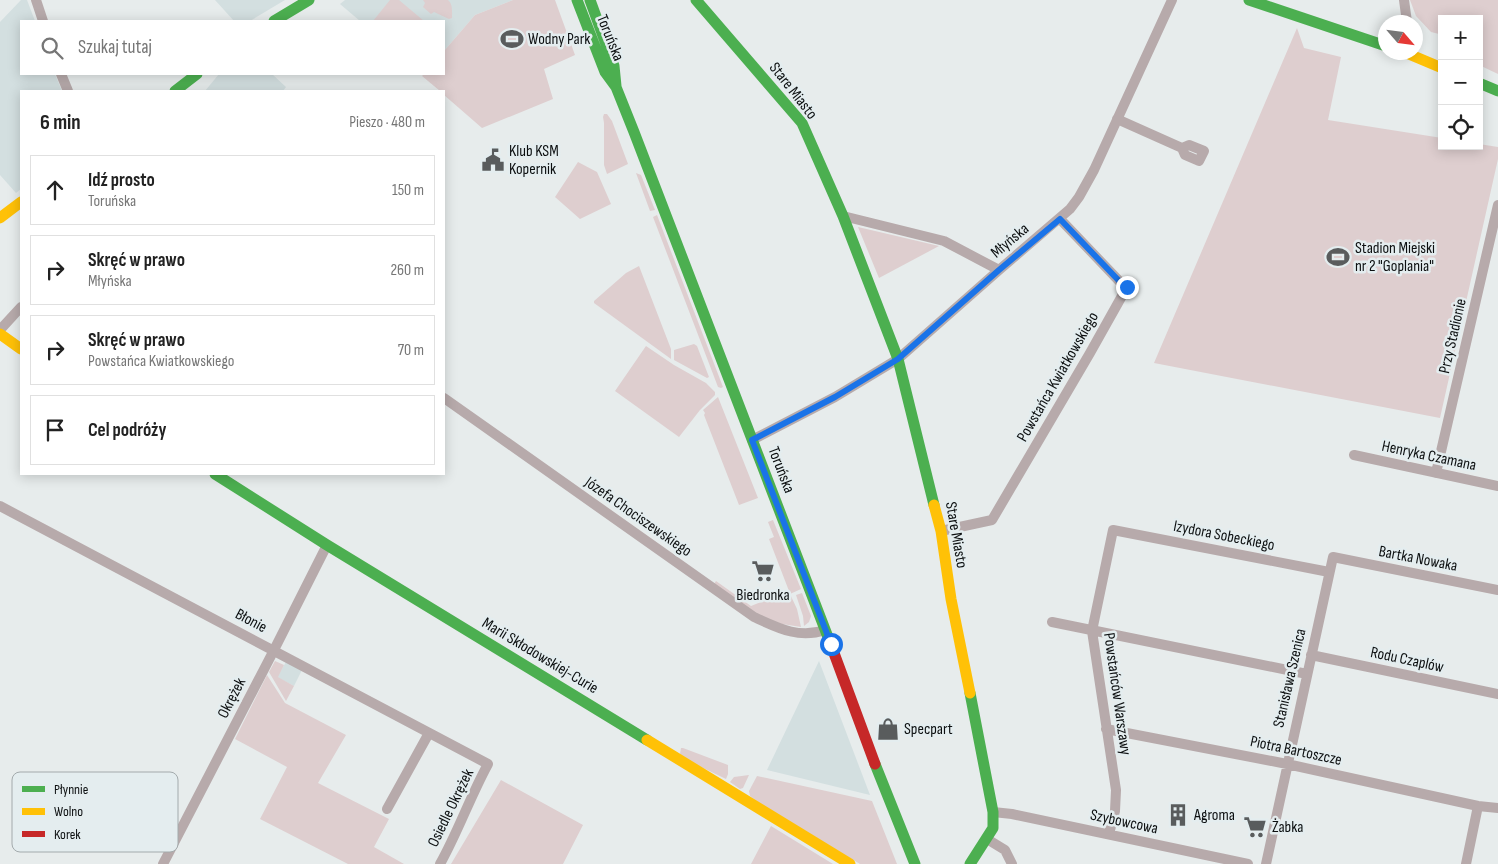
<!DOCTYPE html>
<html lang="pl">
<meta charset="utf-8">
<style>
body{margin:0;font-family:"Sofia Sans Condensed",sans-serif;background:#f2f2f2;color:#222}
.controls{position:absolute;right:15px;top:15px;display:grid;overflow:hidden;border-radius:0px;box-shadow:0 2px 12px #0003}
.controls button{width:45px;height:45px;display:grid;place-items:center;padding:0;border:0;border-bottom:1px solid #e0e0e0;background:#fff;color:#222;font:25px sans-serif}
.compass{position:absolute;left:1378px;top:15px;width:45px;height:45px;border-radius:50%;background:#fff;box-shadow:0 2px 12px #0003;rotate:118deg}
.stop{position:absolute;width:15px;height:15px;margin:-11px;border:4px solid #1a73e8;border-radius:50%;background:#fff}
.stop.end{background:#1a73e8;border-color:#fff;box-shadow:0 1px 5px #0008}
.list{margin:0;padding:0;list-style:none}
h2{display:flex;justify-content:space-between;align-items:center;height:65px;margin:0;padding:0 20px;font-size:21px}
h2 small{font-size:16px;font-weight:400;color:#767676}
.list li{display:grid;grid-template-columns:32px 1fr auto;gap:15px;align-items:center;box-sizing:border-box;height:70px;margin:0 10px 10px;padding:0 10px;border:1px solid #e0e0e0;border-radius:0px}
.list b{display:block;font-size:19px;white-space:nowrap}
.list p{margin:0;font-size:16px;white-space:nowrap;color:#767676}
.list em{font-size:16px;font-style:normal;color:#767676}
.icon{flex:none;width:28px;height:28px;fill:none;stroke:currentColor;stroke-width:2;stroke-linecap:round;stroke-linejoin:round}
.map{position:relative;flex:none;width:1498px;height:864px;overflow:hidden}
.search{position:absolute;background:#fff;box-shadow:0 2px 12px #0003;left:20px;top:20px;width:425px;height:55px;display:flex;align-items:center;gap:12px;box-sizing:border-box;padding:0 18px;border-radius:0px;color:#767676;font-size:19px}
.panel{position:absolute;background:#fff;box-shadow:0 2px 12px #0003;left:20px;top:90px;width:425px;height:385px;border-radius:0px}
.map>svg:first-child{display:block}
.built{fill:#d3dfe0}
.green{fill:#dececf}
.lines{fill:none;stroke-linecap:round;stroke-linejoin:round}
.street{stroke:#b7aaab;stroke-width:10}
.fast{stroke:#4caf50;stroke-width:11}
.slow{stroke:#ffc107;stroke-width:11}
.jam{stroke:#c62828;stroke-width:11}
.route{stroke:#1a73e8;stroke-width:6}
.labels{text-anchor:middle;dominant-baseline:central;stroke-width:5;stroke-linejoin:round;paint-order:stroke}
.street-label{font-size:16px;fill:#0c0f10;stroke:#e4edef}
.poi-label{font-size:16px;fill:#0c0f10;stroke:#e4edef;text-anchor:start}
.key{fill:#e4edef;stroke:#a3aaac;stroke-width:1}
.key-label{font-size:14px;fill:#0c0f10}
</style>
<div class="map">
<svg width="1498" height="864" viewBox="0 0 1498 864">
<rect width="100%" height="100%" fill="#e7ecec"/>
<path class="built" d="M21 0H27L35 21H21V74H55L62 91H21V189L16 193 0 175V22Z
M215 0H285L250 21H234Z
M345 0H513L475 15 444 51V21H360L340 4Z
M219 74H272L286 87 283 91H205Z
M819 661 870 795 767 770Z
M286 662 302 670 294 686 277 677Z"/>
<path class="green" d="M390 0H399L424 21H373Z
M423 0H448C453 4 452 12 452 18L449 19 434 12 431 14 423 7 425 3Z
M513 0H555L575 55 544 69 553 99 482 128 444 95V91H440L422 76 424 74H444V51L475 15Z
M1410 0H1498V74L1479 65V19H1442V43L1439 34 1431 32 1416 16Z
M1297 28 1304 48 1341 57 1328 120 1442 138V146H1479V144L1498 147V159L1440 418 1154 363Z
M604 114H607L612 121 628 164 607 174 604 165V123L603 117Z
M578 162 597 172 611 204 580 219 555 197Z
M636 173 641 175 655 210 650 211Z
M657 215 723 387 721 388 718 387 653 217Z
M858 227 939 246 879 278Z
M639 266 671 349V359L594 303V301L626 273Z
M694 344 697 346 709 377 707 378 674 360V350Z
M646 346 674 365 706 383 715 392V395L700 410 679 437 615 391Z
M718 397 758 498 739 505 704 415 705 413 703 410Z
M773 520 801 589 790 594 797 609 801 627 782 624 756 615 714 584 716 581 751 606 789 591 769 539 774 537 768 522Z
M802 593 811 616 809 622 804 626 803 616 796 595Z
M275 661 284 665 278 677 294 686 286 701 269 672Z
M267 675 285 703 346 735 318 783 389 819 374 847 404 864H348L260 819 287 767 235 739Z
M681 748H683L728 765V774L726 779 697 765 680 754Z
M749 775 743 788 740 789 730 782 734 777Z
M757 776 872 801 897 864H860L758 802 750 796 749 791Z
M501 780 583 825 563 864H451Z
M771 826 833 864H751Z"/>
<g class="lines">
<path class="street" d="M36 0 43 21
M1404 0 1407 22
M61 74 68 91
M1117 119 1182 148 1185 155 1199 161 1204 151 1189 145 1182 148
M843 216 944 241 999 270
M0 330 21 307
M444 398 754 617C778 628 799 639 825 630
M752 440 835 397 898 359 999 270 1070 209 1079 197 1094 170 1172 0
M1354 455 1498 486
M1436 473 1498 205
M0 506 488 764C470 797 458 832 440 864
M941 531 992 520 1090 353 1127 287 1122 284 1060 219
M1052 622 1307 674
M1311 655 1498 694
M1106 729 1287 764 1478 806 1498 808
M387 809 429 733
M993 812 1012 814 1248 864
M1109 834 1115 811 1116 790 1092 631 1113 530 1329 572
M987 839 1005 850 1012 864
M163 864 274 650 327 545
M1266 864 1333 557 1498 590
M1466 864 1478 806"/>
<path class="fast" d="M577 0 605 72 616 87 634 132 831 645
M590 0 614 66 616 86
M696 0 802 123 843 216 898 359 934 505
M1249 0 1386 46
M274 21 309 0
M1479 83 1498 91
M175 91 197 74
M215 474 327 545 647 740
M970 693 993 812V828L970 864
M875 764 915 864"/>
<path class="slow" d="M1404 52 1442 68
M0 218 21 202
M0 334 21 349
M934 505 941 531 951 599 970 693
M647 740 850 864"/>
<path class="jam" d="M831 645 875 764"/>
</g>
<g class="lines">
<path class="route" d="M831 644 752 440 835 397 898 359 999 270 1060 219 1122 284 1127 287"/>
</g>
<defs>
<symbol id="stadium-bare" viewBox="-9 -9 18 18"><path d="M0-5a6.5 5 0 1 0 0 10a6.5 5 0 1 0 0-10ZM-3.5-1.8h7v3.6h-7Z" fill="#595c5d" stroke="#e4edef" stroke-width="2.5" paint-order="stroke"/></symbol>
<symbol id="civic-bare" viewBox="-9 -9 18 18"><path d="M-.6-6.5H3V-4.5H.6V-3L4-1V1h2V6H-6V1h2V-1L-.6-3ZM-1.2 2.5V6h2.4V2.5Z" fill="#595c5d" stroke="#e4edef" stroke-width="2.5" paint-order="stroke"/></symbol>
<symbol id="supermarket-bare" viewBox="-9 -9 18 18"><path d="M-6-5.5h2.5l.6 2H6L4.5 2H-2.5L-4.4-4H-6ZM-1.5 3.2a1.3 1.3 0 1 0 .1 0ZM3 3.2a1.3 1.3 0 1 0 .1 0Z" fill="#595c5d" stroke="#e4edef" stroke-width="2.5" paint-order="stroke"/></symbol>
<symbol id="shop-bare" viewBox="-9 -9 18 18"><path d="M-5-2.5h2.3a2.7 3.5 0 0 1 5.4 0H5L5.5 6h-11ZM-1.5-2.5h3a1.5 2.3 0 0 0-3 0Z" fill="#595c5d" stroke="#e4edef" stroke-width="2.5" paint-order="stroke"/></symbol>
<symbol id="building-bare" viewBox="-9 -9 18 18"><path d="M-4-6H4V6H1V3H-1V6H-4ZM-2.5-4.3h1.7v1.8h-1.7ZM.8-4.3h1.7v1.8H.8ZM-2.5-1h1.7V.8h-1.7ZM.8-1h1.7V.8H.8Z" fill="#595c5d" stroke="#e4edef" stroke-width="2.5" paint-order="stroke"/></symbol>
</defs>
<g fill-rule="evenodd">
<use href="#stadium-bare" x="496" y="23" width="32" height="32"/>
<use href="#civic-bare" x="477" y="144" width="32" height="32"/>
<use href="#stadium-bare" x="1322" y="241" width="32" height="32"/>
<use href="#supermarket-bare" x="747" y="555" width="32" height="32"/>
<use href="#shop-bare" x="872" y="713" width="32" height="32"/>
<use href="#building-bare" x="1162" y="799" width="32" height="32"/>
<use href="#supermarket-bare" x="1239" y="811" width="32" height="32"/>
</g>
<g class="labels">
<g class="street-label">
<text transform="translate(610 38) rotate(68)">Toruńska</text>
<text transform="translate(793 91) rotate(52)">Stare Miasto</text>
<text transform="translate(1010 241) rotate(-40)">Młyńska</text>
<text transform="translate(1453 336) rotate(-77)">Przy Stadionie</text>
<text transform="translate(1058 377) rotate(-60)">Powstańca Kwiatkowskiego</text>
<text transform="translate(1429 456) rotate(12)">Henryka Czamana</text>
<text transform="translate(781 470) rotate(69)">Toruńska</text>
<text transform="translate(638 517) rotate(35)">Józefa Chociszewskiego</text>
<text transform="translate(956 535) rotate(80)">Stare Miasto</text>
<text transform="translate(1224 536) rotate(11)">Izydora Sobeckiego</text>
<text transform="translate(1418 559) rotate(11)">Bartka Nowaka</text>
<text transform="translate(251 621) rotate(28)">Błonie</text>
<text transform="translate(540 656) rotate(31)">Marii Skłodowskiej-Curie</text>
<text transform="translate(1407 660) rotate(12)">Rodu Czaplów</text>
<text transform="translate(1290 678) rotate(-77)">Stanisława Szenica</text>
<text transform="translate(1117 694) rotate(82)">Powstańców Warszawy</text>
<text transform="translate(232 698) rotate(-63)">Okrężek</text>
<text transform="translate(1296 751) rotate(12)">Piotra Bartoszcze</text>
<text transform="translate(451 808) rotate(-64)">Osiedle Okrężek</text>
<text transform="translate(1124 822) rotate(12)">Szybowcowa</text>
</g>
<g class="poi-label">
<text x="528" y="39">Wodny Park</text>
<text x="509" y="151">Klub KSM<tspan x="509" dy="18">Kopernik</tspan></text>
<text x="1355" y="248">Stadion Miejski<tspan x="1355" dy="18">nr 2 "Goplania"</tspan></text>
<text x="763" y="595" text-anchor="middle">Biedronka</text>
<text x="904" y="729">Specpart</text>
<text x="1194" y="815">Agroma</text>
<text x="1272" y="827">Żabka</text>
</g>
</g>
<rect x="12" y="772" width="166" height="80" rx="8" class="key"/>
<rect x="22" y="786" width="23" height="6" fill="#4caf50"/>
<rect x="22" y="808" width="23" height="7" fill="#ffc107"/>
<rect x="22" y="831" width="23" height="6" fill="#c62828"/>
<g class="key-label">
<text x="54" y="794">Płynnie</text>
<text x="54" y="816">Wolno</text>
<text x="54" y="839">Korek</text>
</g>
</svg>
<div class="controls">
<button>+</button>
<button>−</button>
<button><svg class="icon" aria-label="locate" viewBox="0 0 24 24"><circle cx="12" cy="12" r="6"/><path d="M12 2v4M12 18v4M2 12h4M18 12h4"/></svg></button>
</div>
<svg class="compass" viewBox="-18 -18 36 36"><path d="M0-13l5 13h-10z" fill="#e53935"/><path d="M0 13l5-13h-10z" fill="#767676"/></svg>
<div class="stop" style="left:831px;top:644px"></div>
<div class="stop end" style="left:1127px;top:287px"></div>
<div class="search"><svg class="icon" aria-label="search" viewBox="0 0 24 24"><circle cx="10" cy="10" r="6"/><path d="M15 15l6 6"/></svg>Szukaj tutaj</div>
<section class="panel">
<h2>6 min<small>Pieszo · 480 m</small></h2>
<ul class="list">
<li><svg class="icon" aria-label="ahead" viewBox="0 0 24 24"><path d="M12 20V5M6 11l6-6 6 6"/></svg><div><b>Idź prosto</b><p>Toruńska</p></div><em>150 m</em></li>
<li><svg class="icon" aria-label="right" viewBox="0 0 24 24"><path d="M7 20v-9h11M14 6l5 5-5 5"/></svg><div><b>Skręć w prawo</b><p>Młyńska</p></div><em>260 m</em></li>
<li><svg class="icon" aria-label="right" viewBox="0 0 24 24"><path d="M7 20v-9h11M14 6l5 5-5 5"/></svg><div><b>Skręć w prawo</b><p>Powstańca Kwiatkowskiego</p></div><em>70 m</em></li>
<li><svg class="icon" aria-label="arrive" viewBox="0 0 24 24"><path d="M6 21V4h12l-3 4 3 4H6"/></svg><div><b>Cel podróży</b></div></li>
</ul>
</section>
</div>
